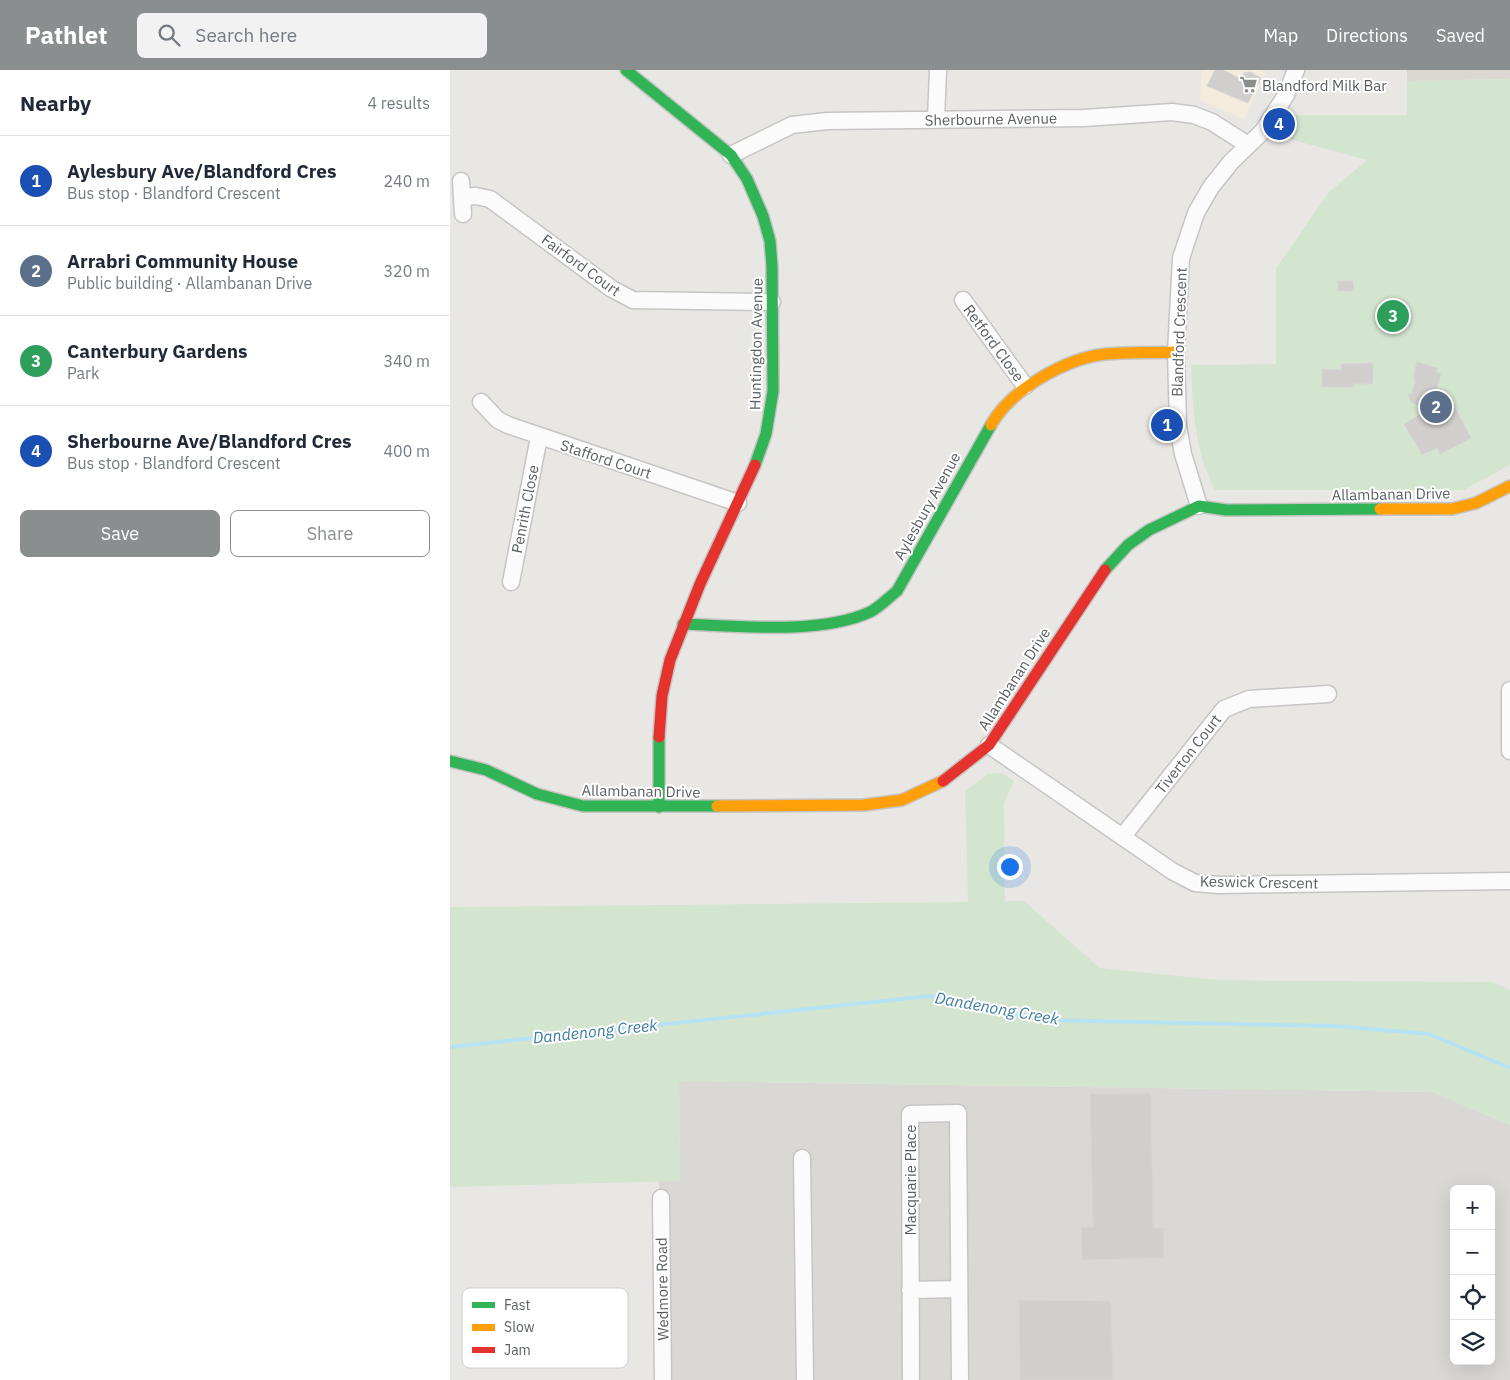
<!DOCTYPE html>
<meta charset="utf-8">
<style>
body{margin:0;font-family:"IBM Plex Sans",sans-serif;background:#f2f2f3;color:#1f2937}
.controls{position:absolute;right:15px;bottom:15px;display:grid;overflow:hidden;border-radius:8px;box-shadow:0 5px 20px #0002}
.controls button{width:45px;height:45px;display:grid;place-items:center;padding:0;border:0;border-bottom:1px solid #e0e1e3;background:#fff;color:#1f2937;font:25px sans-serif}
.you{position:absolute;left:559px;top:796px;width:18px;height:18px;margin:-12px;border:4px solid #fff;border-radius:50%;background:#1a73e8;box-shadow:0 0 0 8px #1a73e833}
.badge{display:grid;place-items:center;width:32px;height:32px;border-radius:50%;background:#8b8e8f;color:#fff;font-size:16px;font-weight:700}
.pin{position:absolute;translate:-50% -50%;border:2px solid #fff;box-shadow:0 1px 5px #0006}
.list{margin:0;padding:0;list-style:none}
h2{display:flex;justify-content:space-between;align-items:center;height:65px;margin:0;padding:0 20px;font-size:21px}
h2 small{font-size:16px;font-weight:400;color:#747a83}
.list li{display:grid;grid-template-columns:32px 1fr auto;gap:15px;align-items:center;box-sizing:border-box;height:90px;padding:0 20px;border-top:1px solid #e0e1e3}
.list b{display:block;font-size:19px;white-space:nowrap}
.list p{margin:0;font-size:16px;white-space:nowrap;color:#747a83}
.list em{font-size:16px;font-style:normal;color:#747a83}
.actions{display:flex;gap:10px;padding:15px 20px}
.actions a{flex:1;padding:11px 0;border:1px solid #8b8e8f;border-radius:8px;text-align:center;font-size:18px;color:#8b8e8f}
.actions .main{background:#8b8e8f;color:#fff}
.icon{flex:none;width:28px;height:28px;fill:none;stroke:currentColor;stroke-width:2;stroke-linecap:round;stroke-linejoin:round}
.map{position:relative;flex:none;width:1060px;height:1310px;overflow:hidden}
header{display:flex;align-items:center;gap:30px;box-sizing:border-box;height:70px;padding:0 25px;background:#8b8e8f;color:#fff}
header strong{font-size:24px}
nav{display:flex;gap:28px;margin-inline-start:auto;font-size:18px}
.search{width:350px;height:45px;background:#f2f2f3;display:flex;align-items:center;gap:12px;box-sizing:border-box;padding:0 18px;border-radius:8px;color:#747a83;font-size:19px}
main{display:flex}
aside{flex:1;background:#fff}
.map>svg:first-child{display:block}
.commercial{fill:#f3ebdc}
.industrial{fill:#dad8d5;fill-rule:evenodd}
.education{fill:#dbd7d3}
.green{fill:#d4e5cf}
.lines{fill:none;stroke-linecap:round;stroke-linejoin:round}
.stream{stroke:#b7e2f4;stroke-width:4}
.building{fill:#d0cfcd;stroke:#d8d6d3}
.street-casing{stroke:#c5c5c5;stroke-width:19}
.fast-casing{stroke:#c4c4c3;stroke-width:14}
.slow-casing{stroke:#c4c4c3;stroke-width:14}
.jam-casing{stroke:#c4c4c3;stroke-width:14}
.street{stroke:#fcfbfb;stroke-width:16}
.fast{stroke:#30b455;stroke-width:11}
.slow{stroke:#ff9f0a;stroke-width:11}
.jam{stroke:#e5322d;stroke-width:11}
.labels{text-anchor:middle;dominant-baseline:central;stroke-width:4;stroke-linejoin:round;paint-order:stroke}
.poi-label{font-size:15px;fill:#595e61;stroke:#fff;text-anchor:start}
.street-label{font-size:15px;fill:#595e61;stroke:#fff}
.water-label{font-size:16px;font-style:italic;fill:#3f7da2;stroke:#fff}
.key{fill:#fff;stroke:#cdcfd0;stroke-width:1}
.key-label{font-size:14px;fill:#595e61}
</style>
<header>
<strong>Pathlet</strong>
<div class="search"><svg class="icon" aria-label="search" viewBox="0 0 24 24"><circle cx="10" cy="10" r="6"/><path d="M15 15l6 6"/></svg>Search here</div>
<nav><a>Map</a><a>Directions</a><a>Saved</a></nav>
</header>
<main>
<aside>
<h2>Nearby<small>4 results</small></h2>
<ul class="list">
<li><span class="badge" style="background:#1a4fb4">1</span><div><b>Aylesbury Ave/Blandford Cres</b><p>Bus stop · Blandford Crescent</p></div><em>240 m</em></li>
<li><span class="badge" style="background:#5c6f8a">2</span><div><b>Arrabri Community House</b><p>Public building · Allambanan Drive</p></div><em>320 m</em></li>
<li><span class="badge" style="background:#2e9e5b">3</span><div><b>Canterbury Gardens</b><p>Park</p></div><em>340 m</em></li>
<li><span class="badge" style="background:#1a4fb4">4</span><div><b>Sherbourne Ave/Blandford Cres</b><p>Bus stop · Blandford Crescent</p></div><em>400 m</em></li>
</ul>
<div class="actions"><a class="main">Save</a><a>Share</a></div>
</aside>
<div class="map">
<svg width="1060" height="1310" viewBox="0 0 1060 1310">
<rect width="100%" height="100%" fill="#e9e7e4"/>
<path class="commercial" d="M752 0H808L816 2 794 49 750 31Z"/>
<path class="industrial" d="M229 1011 983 1022 1060 1055V1310H213L209 1111H230ZM1004 1119H1041V1291H1004Z"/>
<path class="education" d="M957 0H1060V9L957 11Z"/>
<path class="green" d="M1060 9V395L1014 420H765C744 380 743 339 741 295L826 294V198L879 122 917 90 828 66 842 45H957V11Z
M552 703 564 711 554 733 555 831H574L650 898 767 910 1043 912 1060 920V1055L983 1022 229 1011 230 1111 0 1117V837L518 832 515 721 538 704Z"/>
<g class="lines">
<path class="stream" d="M0 977 480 926 594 950 885 956 979 964 1060 998"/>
</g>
<path class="building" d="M765 0H773L791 9 794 3 800 2 811 8 798 33 757 16Z
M888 211H903L904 221H888Z
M967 292 988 298 986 302 991 304 982 335 999 326 1021 368 990 384 987 378 972 385 954 354 982 338 962 333 958 325 962 323 965 312 963 306Z
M923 293V314H904V317H872V299L891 300V294Z
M701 1023 703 1158H714V1188L632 1190 631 1157H643L640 1024Z
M569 1230 661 1231 663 1310H570Z"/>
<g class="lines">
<defs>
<path id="street" d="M486 50 488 0
M281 85 342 55 377 51 634 48 722 42 744 45 762 52 798 75
M11 111 13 144
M12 127 26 126 40 129 162 219 183 230 322 232
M513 230 575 316
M31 332 48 350 58 355 288 433
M749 436 733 384 728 356 726 282 731 188 746 143 761 117 781 92 813 61 836 25 846 0
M61 512 89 367
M1060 620V681
M539 675 722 801 745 813 769 815 1060 811
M673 766 774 639 799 629 878 624
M352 1088 355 1310
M211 1128 213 1310
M460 1220 509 1219
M461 1310 460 1044 508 1043 510 1310"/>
<path id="fast" d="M176 0 281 85 297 109 313 146 320 171 322 196 323 321 316 364 305 395
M655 500 678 475 699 460 749 436 776 440 930 439
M233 554C287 556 370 565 420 542 430 537 438 528 447 521L541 355
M209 667V737
M0 691 36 700 87 724 133 736H267"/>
<path id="slow" d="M541 355C560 320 616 288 656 284 679 282 703 283 726 282
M930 439H1002L1026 433 1060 416
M267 736 414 735 452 730 493 711"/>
<path id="jam" d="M209 667 212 626 220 590 250 514 305 395
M493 711 539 675 655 500"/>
</defs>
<use href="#street" class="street-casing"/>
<use href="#fast" class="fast-casing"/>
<use href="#slow" class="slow-casing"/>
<use href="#jam" class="jam-casing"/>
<use href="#street" class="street"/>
<use href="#fast" class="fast"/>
<use href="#slow" class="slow"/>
<use href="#jam" class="jam"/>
</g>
<defs>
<symbol id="supermarket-bare" viewBox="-9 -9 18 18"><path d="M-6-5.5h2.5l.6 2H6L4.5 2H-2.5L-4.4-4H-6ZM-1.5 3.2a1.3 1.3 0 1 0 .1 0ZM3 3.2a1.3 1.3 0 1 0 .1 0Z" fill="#8b8e8f" stroke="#fff" stroke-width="2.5" paint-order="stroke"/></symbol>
</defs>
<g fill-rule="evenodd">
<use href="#supermarket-bare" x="786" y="2" width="25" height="25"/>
</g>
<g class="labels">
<g class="poi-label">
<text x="812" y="15">Blandford Milk Bar</text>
</g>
<g class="street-label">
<text transform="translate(541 49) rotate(-1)">Sherbourne Avenue</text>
<text transform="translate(131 195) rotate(36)">Fairford Court</text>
<text transform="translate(729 262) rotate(-88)">Blandford Crescent</text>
<text transform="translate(544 273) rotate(54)">Retford Close</text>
<text transform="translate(306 274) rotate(-89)">Huntingdon Avenue</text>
<text transform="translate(156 389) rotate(18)">Stafford Court</text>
<text transform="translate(941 424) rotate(-1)">Allambanan Drive</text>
<text transform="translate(477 436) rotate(-61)">Aylesbury Avenue</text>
<text transform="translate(75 439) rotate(-79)">Penrith Close</text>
<text transform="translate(564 609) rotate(-57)">Allambanan Drive</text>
<text transform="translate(738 684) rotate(-52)">Tiverton Court</text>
<text transform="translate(191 721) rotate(1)">Allambanan Drive</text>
<text transform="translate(809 812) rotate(1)">Keswick Crescent</text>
<text transform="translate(460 1110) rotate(-90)">Macquarie Place</text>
<text transform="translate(212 1219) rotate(-91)">Wedmore Road</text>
</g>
<g class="water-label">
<text transform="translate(547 938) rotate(10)">Dandenong Creek</text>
<text transform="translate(145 961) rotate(-6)">Dandenong Creek</text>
</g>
</g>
<rect x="12" y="1218" width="166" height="80" rx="8" class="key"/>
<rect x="22" y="1232" width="23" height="6" fill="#30b455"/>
<rect x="22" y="1254" width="23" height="7" fill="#ff9f0a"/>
<rect x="22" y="1277" width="23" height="6" fill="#e5322d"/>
<g class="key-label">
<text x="54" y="1240">Fast</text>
<text x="54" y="1262">Slow</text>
<text x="54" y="1285">Jam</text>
</g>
</svg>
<div class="controls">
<button>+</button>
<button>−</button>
<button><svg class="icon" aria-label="locate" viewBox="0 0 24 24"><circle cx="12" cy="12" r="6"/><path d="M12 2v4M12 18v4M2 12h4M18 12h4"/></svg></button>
<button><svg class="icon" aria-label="layers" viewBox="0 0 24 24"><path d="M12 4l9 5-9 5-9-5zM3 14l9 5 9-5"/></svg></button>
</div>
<div class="you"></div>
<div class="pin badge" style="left:717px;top:355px;background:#1a4fb4">1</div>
<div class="pin badge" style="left:986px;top:337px;background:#5c6f8a">2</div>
<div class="pin badge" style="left:943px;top:246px;background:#2e9e5b">3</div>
<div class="pin badge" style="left:829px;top:54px;background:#1a4fb4">4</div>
</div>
</main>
